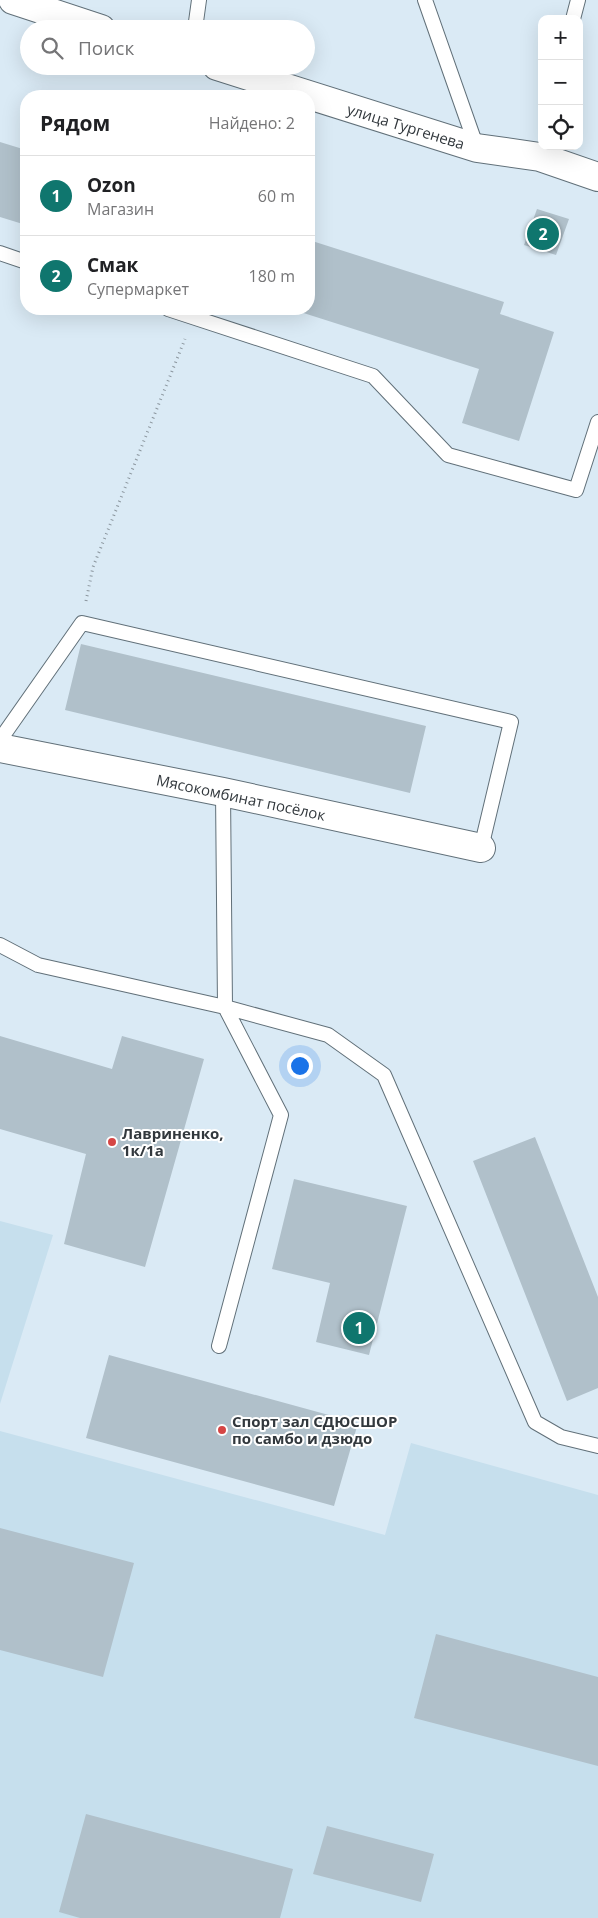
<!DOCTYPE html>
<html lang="ru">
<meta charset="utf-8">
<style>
body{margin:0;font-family:"Open Sans",sans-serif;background:#f2f2f2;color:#202124}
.controls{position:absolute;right:15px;top:15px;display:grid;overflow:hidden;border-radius:10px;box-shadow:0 5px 20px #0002}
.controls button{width:45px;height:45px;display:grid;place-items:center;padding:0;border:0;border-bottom:1px solid #e0e0e0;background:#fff;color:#202124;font:25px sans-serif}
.you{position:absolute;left:299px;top:1065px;width:18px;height:18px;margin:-12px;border:4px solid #fff;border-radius:50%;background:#1a73e8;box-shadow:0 0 0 8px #1a73e833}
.badge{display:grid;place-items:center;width:32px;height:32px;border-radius:50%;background:#0f766e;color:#fff;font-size:16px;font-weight:700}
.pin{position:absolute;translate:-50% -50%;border:2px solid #fff;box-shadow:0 1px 5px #0006}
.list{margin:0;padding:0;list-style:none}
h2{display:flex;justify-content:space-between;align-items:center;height:65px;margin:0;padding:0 20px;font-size:21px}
h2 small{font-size:16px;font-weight:400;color:#757577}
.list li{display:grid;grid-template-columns:32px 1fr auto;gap:15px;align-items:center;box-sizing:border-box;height:80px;padding:0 20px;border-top:1px solid #e0e0e0}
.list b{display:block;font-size:19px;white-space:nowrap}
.list p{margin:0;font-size:16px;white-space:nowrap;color:#757577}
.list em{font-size:16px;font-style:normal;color:#757577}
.icon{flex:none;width:28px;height:28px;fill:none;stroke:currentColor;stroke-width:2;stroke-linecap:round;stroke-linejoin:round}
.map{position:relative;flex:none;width:598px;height:1918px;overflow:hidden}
.search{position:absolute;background:#fff;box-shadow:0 5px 20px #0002;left:20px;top:20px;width:295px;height:55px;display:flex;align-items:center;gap:12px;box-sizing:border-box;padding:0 18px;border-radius:28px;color:#757577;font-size:19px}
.panel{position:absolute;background:#fff;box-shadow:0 5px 20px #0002;left:20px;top:90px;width:295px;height:225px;border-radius:20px}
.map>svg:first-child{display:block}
.built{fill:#c6dfed}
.building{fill:#b0c0ca}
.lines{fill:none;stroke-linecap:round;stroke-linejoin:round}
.service-casing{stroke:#617079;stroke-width:16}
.minor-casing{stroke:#617079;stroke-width:30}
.tertiary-casing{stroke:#617079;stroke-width:30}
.path{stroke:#8b969e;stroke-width:3;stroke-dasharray:1 4;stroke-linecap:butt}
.service{stroke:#fff;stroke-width:14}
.minor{stroke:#fff;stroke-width:28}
.tertiary{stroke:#fff;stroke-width:28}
.poi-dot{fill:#d54645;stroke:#fff;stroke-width:2}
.labels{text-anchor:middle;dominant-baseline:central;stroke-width:4;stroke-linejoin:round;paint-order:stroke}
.street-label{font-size:15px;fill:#32383d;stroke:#fff}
.poi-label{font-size:15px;font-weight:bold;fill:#32383d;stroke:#fff;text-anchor:start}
</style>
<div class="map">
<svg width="598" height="1918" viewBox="0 0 598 1918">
<rect width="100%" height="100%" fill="#daeaf5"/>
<path class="built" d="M0 1221 53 1235 0 1404Z
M0 1431 385 1535 411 1443 598 1495V1918H0Z"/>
<path class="building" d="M0 142 26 150V225L0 217Z
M537 209 569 219 556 255 524 245Z
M309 240 504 302 500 314 554 332 519 441 462 423 479 369 291 309H309Z
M81 644 426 726 410 793 65 710Z
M0 1036 112 1069 122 1036 204 1059 145 1267 64 1244 86 1154 0 1129Z
M535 1137 598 1297V1388L567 1401 473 1161Z
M294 1179 407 1206 369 1355 316 1342 330 1283 272 1269Z
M109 1355 358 1423 334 1506 86 1438Z
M0 1528 134 1563 103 1677 0 1650Z
M436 1634 598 1677V1766L414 1718Z
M86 1814 293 1869 280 1918H80L59 1912Z
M327 1826 434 1854 421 1902 313 1874Z"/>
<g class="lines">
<defs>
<path id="service" d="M425 0 477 148
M573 19 578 0
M195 29 199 0
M0 253 26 262
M168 309 373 376 448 455 576 490 598 422
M0 740 82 623 511 722 481 848
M0 945 38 965 225 1007 328 1035 384 1075 535 1422 561 1437 598 1446
M219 1346 281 1115 225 1007 223 792"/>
<path id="minor" d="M0 748 223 792 481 848"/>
<path id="tertiary" d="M13 0 101 29
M217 66 477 148 540 157 598 177"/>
</defs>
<use href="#service" class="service-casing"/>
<use href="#minor" class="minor-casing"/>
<use href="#tertiary" class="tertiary-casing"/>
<path class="path" d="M86 601 93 567 185 339"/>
<use href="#service" class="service"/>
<use href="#minor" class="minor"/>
<use href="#tertiary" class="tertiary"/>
</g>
<g class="poi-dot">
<circle cx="112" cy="1142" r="5"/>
<circle cx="222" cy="1430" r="5"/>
</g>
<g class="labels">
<g class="street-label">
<text transform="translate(406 126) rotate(17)">улица Тургенева</text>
<text transform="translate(241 797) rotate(12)">Мясокомбинат посёлок</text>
</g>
<g class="poi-label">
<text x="122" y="1133">Лавриненко,<tspan x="122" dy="17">1к/1а</tspan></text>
<text x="232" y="1421">Спорт зал СДЮСШОР<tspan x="232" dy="17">по самбо и дзюдо</tspan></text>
</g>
</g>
</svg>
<div class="controls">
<button>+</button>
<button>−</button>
<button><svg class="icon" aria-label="locate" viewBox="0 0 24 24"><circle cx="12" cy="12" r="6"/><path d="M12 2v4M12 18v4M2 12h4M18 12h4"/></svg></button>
</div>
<div class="you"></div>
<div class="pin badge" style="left:359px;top:1328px">1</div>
<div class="pin badge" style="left:543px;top:234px">2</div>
<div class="search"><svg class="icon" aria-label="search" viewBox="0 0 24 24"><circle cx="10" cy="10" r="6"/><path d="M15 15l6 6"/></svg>Поиск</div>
<section class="panel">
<h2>Рядом<small>Найдено: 2</small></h2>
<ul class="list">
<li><span class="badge">1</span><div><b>Ozon</b><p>Магазин</p></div><em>60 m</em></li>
<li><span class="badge">2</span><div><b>Смак</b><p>Супермаркет</p></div><em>180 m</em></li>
</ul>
</section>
</div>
